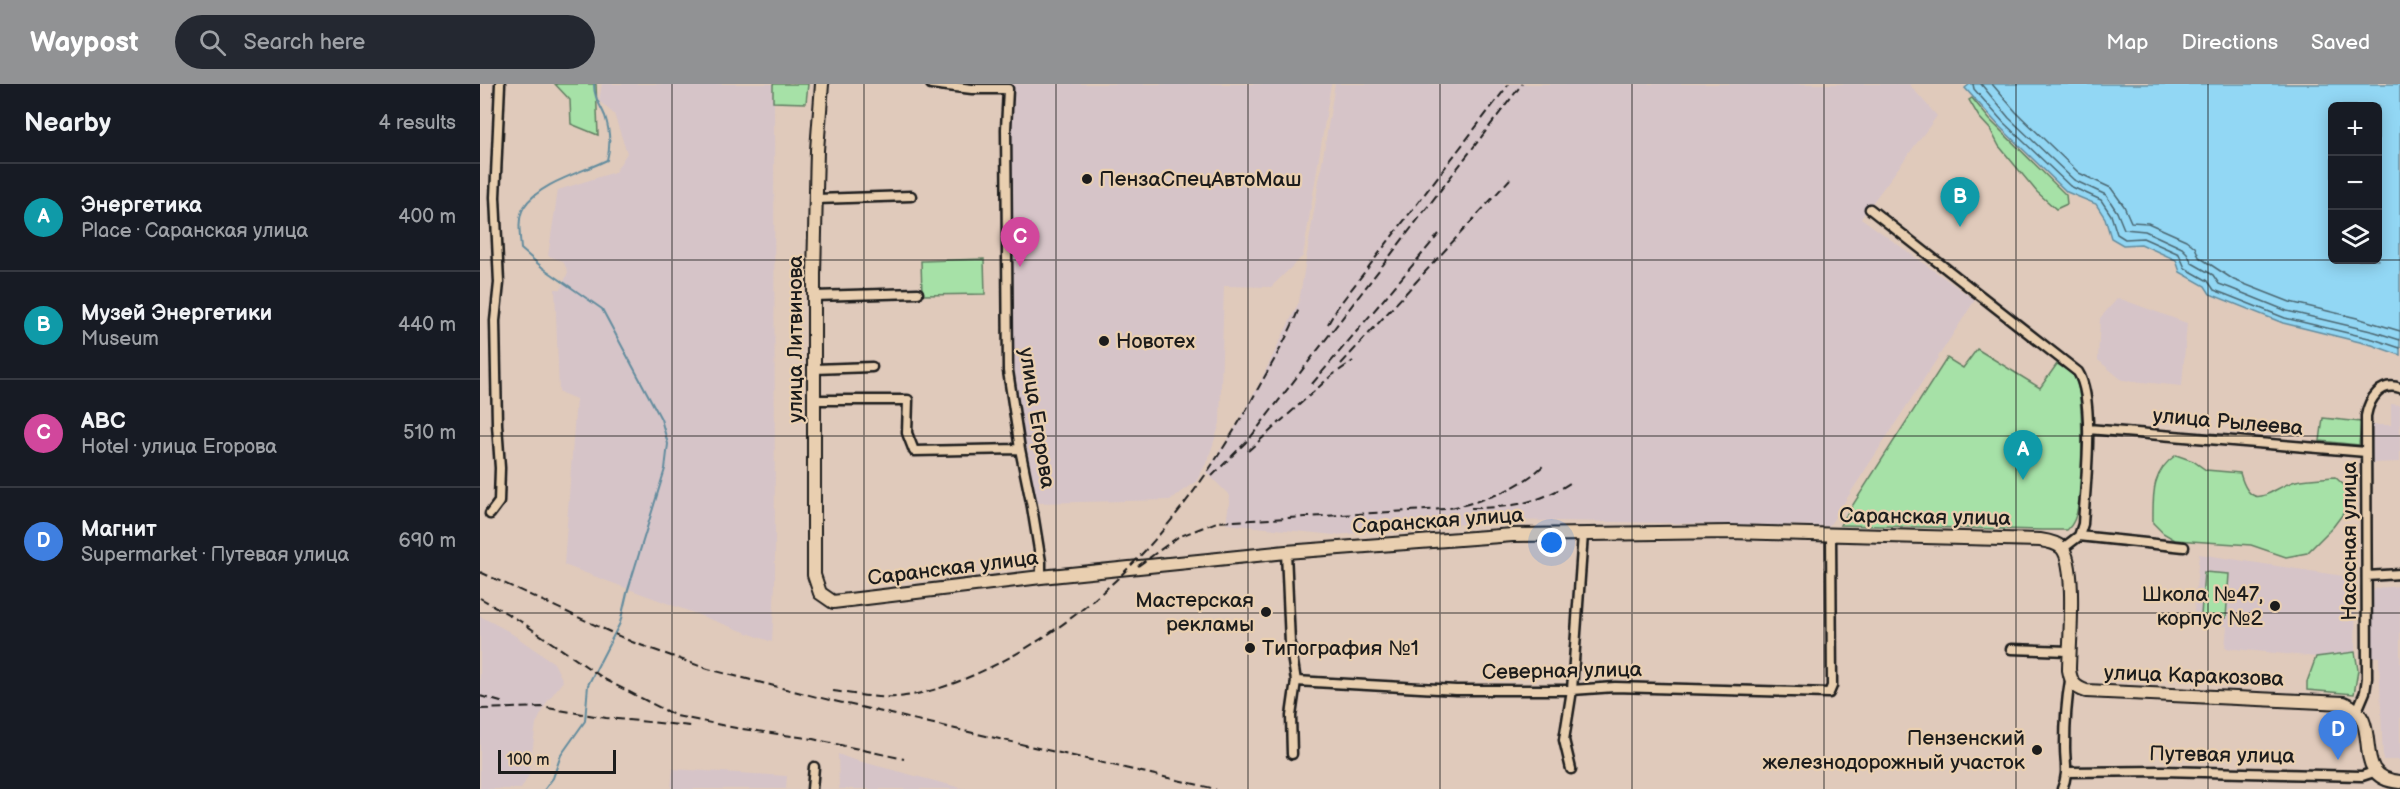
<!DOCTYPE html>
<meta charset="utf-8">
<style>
body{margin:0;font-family:"Balsamiq Sans",sans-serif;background:#242831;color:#f1f3f6}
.controls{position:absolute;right:18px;top:18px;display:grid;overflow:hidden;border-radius:9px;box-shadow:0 3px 15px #0003}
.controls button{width:54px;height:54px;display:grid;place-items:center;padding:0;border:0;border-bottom:2px solid #363941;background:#171b24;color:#f1f3f6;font:30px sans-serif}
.scale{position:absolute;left:18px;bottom:15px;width:118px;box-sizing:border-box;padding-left:6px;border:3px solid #1c1c1c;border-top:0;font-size:16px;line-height:21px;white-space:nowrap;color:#1c1c1c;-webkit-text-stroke:4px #e9cfb0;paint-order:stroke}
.you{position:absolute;left:1072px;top:459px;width:21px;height:21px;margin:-15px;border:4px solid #fff;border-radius:50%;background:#1a73e8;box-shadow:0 0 0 9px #1a73e833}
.badge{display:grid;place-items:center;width:39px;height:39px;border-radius:50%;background:#919294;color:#fff;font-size:20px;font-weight:700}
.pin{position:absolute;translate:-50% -50px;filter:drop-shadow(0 2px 3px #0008)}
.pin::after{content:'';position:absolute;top:32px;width:21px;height:18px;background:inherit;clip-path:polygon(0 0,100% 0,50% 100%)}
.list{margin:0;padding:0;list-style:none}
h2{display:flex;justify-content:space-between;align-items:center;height:78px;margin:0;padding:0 24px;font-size:26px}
h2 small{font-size:20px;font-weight:400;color:#9ea1a6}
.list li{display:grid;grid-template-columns:39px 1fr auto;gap:18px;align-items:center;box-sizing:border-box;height:108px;padding:0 24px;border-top:2px solid #363941}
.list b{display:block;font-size:22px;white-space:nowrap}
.list p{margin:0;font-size:20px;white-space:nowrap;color:#9ea1a6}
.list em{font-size:20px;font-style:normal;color:#9ea1a6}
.icon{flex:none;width:33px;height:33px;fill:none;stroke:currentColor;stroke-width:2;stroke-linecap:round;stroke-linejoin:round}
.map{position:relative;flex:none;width:1920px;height:705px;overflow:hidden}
header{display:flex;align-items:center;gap:36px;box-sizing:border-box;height:84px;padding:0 30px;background:#919294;color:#fff}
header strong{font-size:28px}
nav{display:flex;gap:33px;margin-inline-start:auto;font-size:21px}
.search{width:420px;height:54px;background:#242831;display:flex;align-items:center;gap:15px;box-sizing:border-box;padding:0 21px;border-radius:33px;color:#9ea1a6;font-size:22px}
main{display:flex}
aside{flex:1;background:#171b24}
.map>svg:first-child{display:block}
.built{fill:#d6c4c8}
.green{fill:#a6e1a7;stroke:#617e62;stroke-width:1.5}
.water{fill:#92d7f4;stroke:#638c9e;stroke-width:1.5;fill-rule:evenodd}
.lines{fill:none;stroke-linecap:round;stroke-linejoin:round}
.shore{stroke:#4b6772;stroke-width:1.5}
.stream{stroke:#638c9e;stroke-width:2}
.street-casing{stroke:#1c1c1c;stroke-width:13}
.secondary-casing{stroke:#1c1c1c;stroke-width:16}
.street{stroke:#e9cfb0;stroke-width:8}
.secondary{stroke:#e9cfb0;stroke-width:12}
.rail{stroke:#1c1c1c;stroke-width:2;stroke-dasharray:9 4.5;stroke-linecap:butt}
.grid{fill:none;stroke:#1c1c1c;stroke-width:1.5;stroke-opacity:0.55}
.poi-dot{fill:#1c1c1c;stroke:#e9cfb0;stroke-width:2}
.labels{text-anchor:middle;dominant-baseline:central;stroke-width:4.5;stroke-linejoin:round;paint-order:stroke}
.poi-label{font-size:21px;fill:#1c1c1c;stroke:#e9cfb0;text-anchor:start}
.street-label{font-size:21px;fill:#1c1c1c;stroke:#e9cfb0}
</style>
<header>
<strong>Waypost</strong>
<div class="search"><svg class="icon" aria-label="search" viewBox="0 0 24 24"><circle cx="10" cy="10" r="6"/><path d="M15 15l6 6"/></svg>Search here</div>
<nav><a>Map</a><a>Directions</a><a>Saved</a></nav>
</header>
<main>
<aside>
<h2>Nearby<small>4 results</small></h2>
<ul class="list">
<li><span class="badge" style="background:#0f9aa8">A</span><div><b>Энергетика</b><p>Place · Саранская улица</p></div><em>400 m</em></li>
<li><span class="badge" style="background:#0f9aa8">B</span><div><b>Музей Энергетики</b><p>Museum</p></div><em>440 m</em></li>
<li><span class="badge" style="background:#d1479c">C</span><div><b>ABC</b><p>Hotel · улица Егорова</p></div><em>510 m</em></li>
<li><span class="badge" style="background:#3f7fe0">D</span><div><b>Магнит</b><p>Supermarket · Путевая улица</p></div><em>690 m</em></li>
</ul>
</aside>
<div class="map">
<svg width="1920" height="705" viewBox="0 0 1920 705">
<rect width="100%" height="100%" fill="#e0cabb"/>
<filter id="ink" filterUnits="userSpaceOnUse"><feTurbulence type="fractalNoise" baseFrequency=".0167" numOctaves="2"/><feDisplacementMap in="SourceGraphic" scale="12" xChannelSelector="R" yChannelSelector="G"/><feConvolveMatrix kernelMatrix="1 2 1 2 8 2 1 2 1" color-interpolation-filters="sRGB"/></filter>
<g filter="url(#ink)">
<path class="built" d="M122 0H294L295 501 292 558 84 481 96 315 79 308 75 205H81L88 188 83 177 68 172 78 106 135 88 147 69 134 30 119 17Z
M531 0H851L823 172 791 203 744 202 740 339 728 376 716 398 690 416 556 419 530 282 528 126Z
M855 0H1429L1457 32 1381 134 1495 216 1349 442 1030 436 855 451 746 440 750 412 726 388 754 345 779 300 819 218Z
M1638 214 1707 239 1702 302 1642 296 1618 276 1620 234Z
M1911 320 1920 321V378L1892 379 1891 341H1911Z
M1719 470 1876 494 1875 568 1836 573 1745 564 1747 542 1713 539Z
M1920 502V676H1903L1899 573H1892V508L1897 504Z
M0 532 28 547 74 579 83 597 67 618 56 640 49 691 41 705H0Z
M358 670 371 675 485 705H359Z
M193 685 307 692 306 705H191Z"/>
<path class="green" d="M75 0H116L118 51 91 40 90 16Z
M293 0H328L326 19 293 18Z
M1492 14 1510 36 1586 111 1587 120 1576 125 1557 108 1519 62 1510 45 1499 33 1489 16Z
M504 175 505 210 442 211 441 177Z
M1497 265 1560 304 1577 280C1583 284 1592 287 1595 294 1605 312 1602 400 1598 422 1597 431 1593 441 1587 446H1561L1360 441 1467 274 1483 284Z
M1843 334 1881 338 1879 361 1840 357Z
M1696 371 1713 377 1726 386 1760 389C1772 432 1790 404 1816 397 1828 394 1842 394 1855 393L1866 403 1871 419 1853 443 1827 469 1806 473 1771 461 1695 456 1683 449 1673 439C1673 411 1671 388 1696 371Z
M1724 488 1749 490 1746 534 1721 532Z
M1875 568 1878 586 1874 610 1827 606V598L1836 573Z"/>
<path class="water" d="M1490 0H1920V271L1892 261 1803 239 1730 210 1725 202 1700 188 1696 176 1661 160 1643 161 1631 154 1625 134 1616 120 1587 108 1520 43 1485 4ZM1852 22H1898V176H1852Z"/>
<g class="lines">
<path class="shore" d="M1493 0 1494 5 1524 39 1590 102 1621 116 1631 131 1637 150 1645 155 1663 154 1699 170 1705 184 1728 197 1734 206 1747 211 1805 234 1893 255 1920 264
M1501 0 1529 34 1594 96 1626 111 1637 128 1644 145 1665 147 1702 164 1707 169 1712 179 1733 191 1739 200 1750 204 1807 227 1895 248 1920 256
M1512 0 1536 28 1599 89 1631 104 1644 122 1651 138 1668 139 1706 156 1715 163 1719 173 1754 196 1810 218 1877 234 1920 247"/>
<path class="stream" d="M65 705 73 694 81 671 105 637 108 601 140 539 147 509 185 385 188 360 181 335 122 225 63 184 41 165C40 152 37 134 44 123 59 99 103 88 127 76 131 61 130 47 125 32 120 20 114 14 114 0"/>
<defs>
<path id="street" d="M451 0 492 5H528L526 45 528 287 540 365 552 423 561 478V493
M336 115 431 112
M1390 125 1598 288C1616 316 1605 405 1603 440L1599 452 1582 465
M334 212 438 209
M334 285 392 283
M334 316H428L427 349 434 367 540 365
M1608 345 1886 368
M10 430 19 418 20 384 17 340 15 237 19 199 15 113 20 0
M1599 452 1704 463
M806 468 810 559 816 597 811 632 812 670
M1887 492 1920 490
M1531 565 1589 567
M816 597 976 606H1092L1135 603 1349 609 1352 602 1351 450
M1877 627 1885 608 1887 594 1886 332C1889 315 1901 297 1920 304
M1091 685 1084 656 1092 606 1103 450
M1588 688 1682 687 1882 692 1894 688
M332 705 334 683
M1582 705C1589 688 1585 680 1585 663 1585 640 1586 619 1590 597"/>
<path id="secondary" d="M342 0 337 66 334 190V491L340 509 353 518 561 493 806 468 1033 451 1249 448 1560 456C1567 457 1577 459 1582 464 1597 481 1589 562 1589 586 1591 598 1594 603 1606 607L1864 619C1907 635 1866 694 1920 698"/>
</defs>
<use href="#street" class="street-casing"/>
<use href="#secondary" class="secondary-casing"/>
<use href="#street" class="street"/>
<use href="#secondary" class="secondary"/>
<path class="rail" d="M848 240 857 224 1029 0
M861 280 1030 95
M832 300 959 150
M768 367 851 292 873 277
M732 392 770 354 1042 0
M991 424C1029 424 1061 419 1093 397
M658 482 698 453 737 438 965 425C1001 418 1036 407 1063 382
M0 488 152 558 228 585 337 613 736 705
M0 514 40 537 126 596 196 632 256 644 333 655 424 675
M353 607C376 610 402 616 425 612 455 608 484 596 511 583 633 524 717 418 780 301 794 276 809 251 819 224
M0 612 24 619
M0 625 62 623 126 634 211 642"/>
</g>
</g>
<path class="grid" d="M192 0V705M384 0V705M576 0V705M768 0V705M960 0V705M1152 0V705M1344 0V705M1536 0V705M1728 0V705M0 176H1920M0 352H1920M0 529H1920"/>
<g class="poi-dot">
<circle cx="607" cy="95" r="6"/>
<circle cx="624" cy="257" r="6"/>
<circle cx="1795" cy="522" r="6"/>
<circle cx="786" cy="528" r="6"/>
<circle cx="770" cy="564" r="6"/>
<circle cx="1557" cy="666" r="6"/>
</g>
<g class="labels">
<g class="poi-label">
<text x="619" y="95">ПензаСпецАвтоМаш</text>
<text x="636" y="257">Новотех</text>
<text x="1783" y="510" text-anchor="end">Школа №47,<tspan x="1783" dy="24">корпус №2</tspan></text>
<text x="774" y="516" text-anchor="end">Мастерская<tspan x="774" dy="24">рекламы</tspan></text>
<text x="782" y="564">Типография №1</text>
<text x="1545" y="654" text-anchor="end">Пензенский<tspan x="1545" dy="24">железнодорожный участок</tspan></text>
</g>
<g class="street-label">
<text transform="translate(315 255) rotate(-90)">улица Литвинова</text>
<text transform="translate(557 334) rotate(81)">улица Егорова</text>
<text transform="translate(1748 338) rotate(5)">улица Рылеева</text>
<text transform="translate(1445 433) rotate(1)">Саранская улица</text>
<text transform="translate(958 437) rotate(-4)">Саранская улица</text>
<text transform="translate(1869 457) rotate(-90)">Насосная улица</text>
<text transform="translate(473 484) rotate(-7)">Саранская улица</text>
<text transform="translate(1082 587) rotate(-1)">Северная улица</text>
<text transform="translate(1714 592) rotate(2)">улица Каракозова</text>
<text transform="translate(1742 671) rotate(1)">Путевая улица</text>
</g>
</g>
</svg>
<div class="controls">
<button>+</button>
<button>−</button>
<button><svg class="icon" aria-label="layers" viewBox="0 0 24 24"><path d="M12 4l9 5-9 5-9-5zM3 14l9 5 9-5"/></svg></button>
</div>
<div class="scale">100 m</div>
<div class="you"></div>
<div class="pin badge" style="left:1543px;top:396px;background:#0f9aa8">A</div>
<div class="pin badge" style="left:1480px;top:143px;background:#0f9aa8">B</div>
<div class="pin badge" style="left:540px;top:183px;background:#d1479c">C</div>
<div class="pin badge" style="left:1858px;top:676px;background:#3f7fe0">D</div>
</div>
</main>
